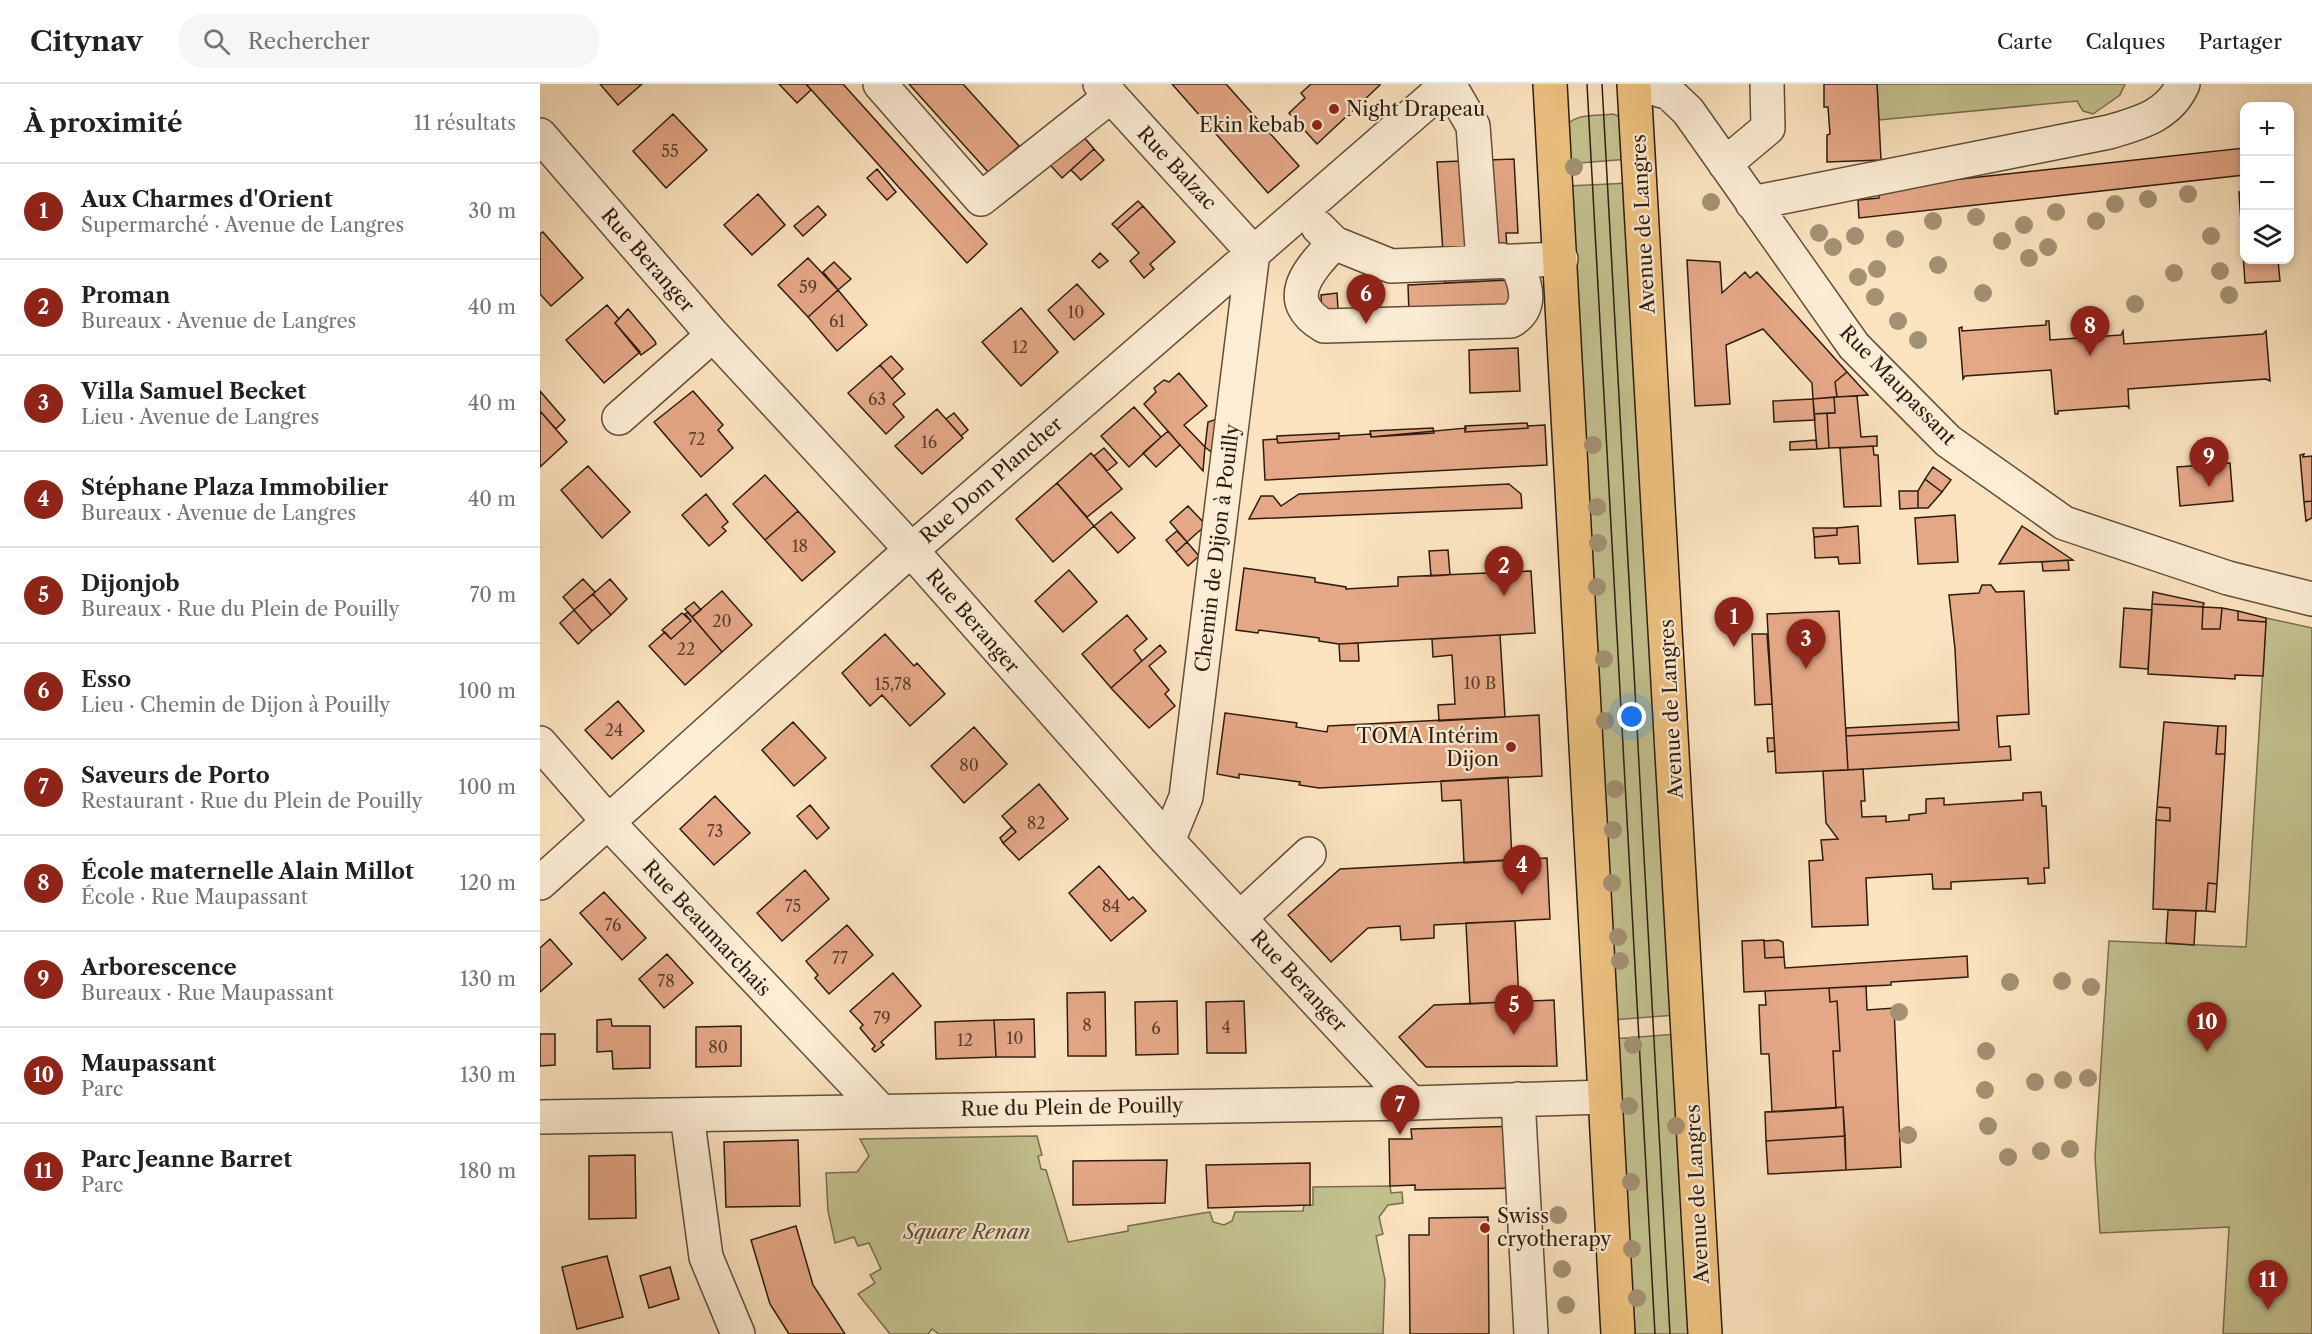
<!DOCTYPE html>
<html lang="fr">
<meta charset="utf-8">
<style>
body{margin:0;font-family:"Libre Caslon Text",serif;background:#f6f6f6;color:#202124}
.controls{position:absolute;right:18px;top:18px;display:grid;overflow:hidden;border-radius:12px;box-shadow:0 3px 9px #0003}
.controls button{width:54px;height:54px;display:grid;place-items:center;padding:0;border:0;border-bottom:2px solid #e0e0e0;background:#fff;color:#202124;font:30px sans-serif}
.you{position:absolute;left:1092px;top:633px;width:21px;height:21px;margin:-15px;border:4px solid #fff;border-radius:50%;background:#1a73e8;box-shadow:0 0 0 9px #1a73e833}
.badge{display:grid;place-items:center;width:39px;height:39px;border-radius:50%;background:#8f2418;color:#fff;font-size:20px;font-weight:700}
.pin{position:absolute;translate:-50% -50px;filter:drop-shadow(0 2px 3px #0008)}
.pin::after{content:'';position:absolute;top:32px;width:21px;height:18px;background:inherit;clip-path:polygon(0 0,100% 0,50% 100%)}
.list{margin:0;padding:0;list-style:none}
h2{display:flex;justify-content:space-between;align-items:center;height:78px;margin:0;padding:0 24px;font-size:26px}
h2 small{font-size:20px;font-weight:400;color:#757577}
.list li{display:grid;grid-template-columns:39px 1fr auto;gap:18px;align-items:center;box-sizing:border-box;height:96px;padding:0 24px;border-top:2px solid #e0e0e0}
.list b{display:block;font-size:22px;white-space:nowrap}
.list p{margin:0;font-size:20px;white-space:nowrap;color:#757577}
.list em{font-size:20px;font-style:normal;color:#757577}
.icon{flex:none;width:33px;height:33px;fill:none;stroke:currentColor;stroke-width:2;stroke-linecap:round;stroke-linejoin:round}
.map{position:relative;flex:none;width:1772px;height:1250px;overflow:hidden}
header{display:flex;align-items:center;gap:36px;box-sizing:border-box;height:84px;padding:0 30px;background:#fff;border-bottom:2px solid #e0e0e0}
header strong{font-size:28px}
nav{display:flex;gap:33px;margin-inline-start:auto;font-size:21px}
.search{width:420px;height:54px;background:#f6f6f6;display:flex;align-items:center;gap:15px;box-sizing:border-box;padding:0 21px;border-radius:24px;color:#757577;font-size:22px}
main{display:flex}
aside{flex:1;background:#fff}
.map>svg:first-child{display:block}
.green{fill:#c3c28f;stroke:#786f4f;stroke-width:1.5}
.building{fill:#e5a887;stroke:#2e1c0f;stroke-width:1.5}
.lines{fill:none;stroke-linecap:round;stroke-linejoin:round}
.minor-casing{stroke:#614e3b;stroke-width:36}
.major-casing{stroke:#2e1c0f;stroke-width:36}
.minor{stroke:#fcedd5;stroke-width:33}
.major{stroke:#eec280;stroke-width:33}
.tram{stroke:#2e1c0f;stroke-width:1.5}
.tree{fill:#a39173}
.poi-dot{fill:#8f2418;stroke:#fcedd5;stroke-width:2}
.labels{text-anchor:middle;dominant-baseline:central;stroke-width:4.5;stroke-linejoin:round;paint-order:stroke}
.number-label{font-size:16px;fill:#5c3f2d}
.poi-label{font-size:20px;fill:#2e1c0f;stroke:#fcedd5;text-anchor:start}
.street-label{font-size:20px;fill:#2e1c0f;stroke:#fcedd5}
.park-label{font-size:20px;font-style:italic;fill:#5b4e35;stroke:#fcedd5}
</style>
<header>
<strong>Citynav</strong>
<div class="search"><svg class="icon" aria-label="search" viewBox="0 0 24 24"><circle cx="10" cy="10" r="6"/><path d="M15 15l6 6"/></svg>Rechercher</div>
<nav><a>Carte</a><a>Calques</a><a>Partager</a></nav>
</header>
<main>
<aside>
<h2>À proximité<small>11 résultats</small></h2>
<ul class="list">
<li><span class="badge">1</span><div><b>Aux Charmes d'Orient</b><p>Supermarché · Avenue de Langres</p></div><em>30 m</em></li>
<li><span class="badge">2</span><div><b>Proman</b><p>Bureaux · Avenue de Langres</p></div><em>40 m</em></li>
<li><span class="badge">3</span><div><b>Villa Samuel Becket</b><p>Lieu · Avenue de Langres</p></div><em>40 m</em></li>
<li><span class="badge">4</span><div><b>Stéphane Plaza Immobilier</b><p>Bureaux · Avenue de Langres</p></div><em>40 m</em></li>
<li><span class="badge">5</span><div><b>Dijonjob</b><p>Bureaux · Rue du Plein de Pouilly</p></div><em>70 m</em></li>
<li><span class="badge">6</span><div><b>Esso</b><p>Lieu · Chemin de Dijon à Pouilly</p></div><em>100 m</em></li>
<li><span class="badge">7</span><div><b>Saveurs de Porto</b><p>Restaurant · Rue du Plein de Pouilly</p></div><em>100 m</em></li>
<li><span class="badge">8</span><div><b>École maternelle Alain Millot</b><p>École · Rue Maupassant</p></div><em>120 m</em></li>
<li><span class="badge">9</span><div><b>Arborescence</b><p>Bureaux · Rue Maupassant</p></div><em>130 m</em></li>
<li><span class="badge">10</span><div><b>Maupassant</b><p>Parc</p></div><em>130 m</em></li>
<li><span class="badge">11</span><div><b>Parc Jeanne Barret</b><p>Parc</p></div><em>180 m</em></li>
</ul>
</aside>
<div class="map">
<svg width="1772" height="1250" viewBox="0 0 1772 1250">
<rect width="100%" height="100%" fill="#fbe3bf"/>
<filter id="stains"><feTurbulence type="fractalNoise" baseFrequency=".00333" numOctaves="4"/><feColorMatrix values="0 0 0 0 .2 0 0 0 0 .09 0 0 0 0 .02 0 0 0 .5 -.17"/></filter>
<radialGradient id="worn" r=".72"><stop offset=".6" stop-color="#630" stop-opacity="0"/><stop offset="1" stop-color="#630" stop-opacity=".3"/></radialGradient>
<path class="green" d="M1337 0H1585L1580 11 1553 30 1543 27 1537 17 1339 36Z
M1073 30 1081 33 1089 75 1028 80 1027 41C1037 29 1058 32 1073 30Z
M1090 99 1136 931 1072 936 1028 102Z
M1726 534 1772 544V1250H1683L1689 1143 1560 1149 1555 1073 1569 857 1706 863Z
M1137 950 1155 1250H1090L1073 955Z
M497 1052 502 1071 498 1072 501 1085 506 1086 528 1158 588 1147V1142L663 1129 670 1128 673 1138 684 1141 692 1137 695 1128 763 1127 764 1121H773V1103L850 1102 851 1109 862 1108 863 1119 848 1121 839 1133 843 1150 836 1152 845 1196 843 1250H399L392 1245 388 1250H350L318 1210 335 1199 330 1191 341 1185 329 1159 318 1162 314 1153 295 1159 288 1127 286 1089 317 1088 329 1072 320 1055Z"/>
<path class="building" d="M60 0H102L78 21Z
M239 0H266L271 6 257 19Z
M266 0H303L447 160 427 179Z
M369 0H423L479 62 449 89Z
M632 0H686L759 82 728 109Z
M771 0H839L840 1 777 60 749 29 765 14 761 9Z
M1284 0H1337L1341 76 1287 78V51L1290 50 1288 23H1284Z
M133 30 167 66 126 104 93 67Z
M536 44 554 65 522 94 503 73Z
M1704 64V91L1319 134 1318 116 1339 114V104Z
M554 65 564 76 541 96 531 86Z
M974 75 978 149H966L969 196 905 199 897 78Z
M337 85 356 108 347 116 327 94Z
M1699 108H1704V176H1738L1740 197 1705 199Z
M218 110 245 141 212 171 184 141Z
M598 117 603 122 577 145 572 140Z
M278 122 286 131 263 152 254 142Z
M603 122 635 158 610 180 614 185 604 194 590 177 599 169 577 145Z
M3 148 43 194 11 222 0 210V150Z
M560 169 568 177 559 184 552 177Z
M268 174 298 206 268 233 238 201Z
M1147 176 1180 178 1182 209 1205 188 1210 194 1217 188 1307 288 1295 298 1297 313 1273 315 1272 299 1223 245 1186 261 1190 320 1155 322Z
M294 178 311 195 298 206 283 188Z
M969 196 970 225 869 229 868 201Z
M537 200 564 230 534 256 508 226Z
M298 206 327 241 297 267 268 233Z
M797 209 798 225 782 227 781 211Z
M67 221 79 235 75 239 100 268 64 299 26 256Z
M481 224 518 268 481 302 442 258Z
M88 225 115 257 116 260 101 271 75 239Z
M1506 237H1509L1510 256 1581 251 1583 247 1584 260 1723 250 1726 247 1730 297 1726 295 1588 305 1589 324 1587 322 1518 327V330H1515L1511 286 1425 292 1423 295 1419 244 1422 243V247L1506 241Z
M978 264 980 307 930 309 929 266Z
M351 272 363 285 352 295 340 281Z
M340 281 365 310 353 320 364 333 346 350 308 309Z
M1307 288 1328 311 1297 313 1295 298Z
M639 289 667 322 644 341 665 363 663 387 604 320 616 308 614 304 624 296 629 298Z
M0 307 25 336 16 345 0 327Z
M153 307 183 341 178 346 193 364 161 393 114 338Z
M1317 312 1321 353 1337 352V362L1289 364 1287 329H1295L1294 313Z
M1294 313 1295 329 1274 330 1273 315Z
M1273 315 1275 336 1234 338 1233 317Z
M594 323 621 353 589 383 561 352Z
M397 325 423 354 382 390 355 362Z
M0 327 27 358 0 383Z
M414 329 428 346 421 352 406 335Z
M1287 329 1289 364 1277 365 1274 330Z
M680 334 675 371 665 363 668 338Z
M987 339 988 344 925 348V342Z
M1005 341 1007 381 725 396 723 356 737 355 738 359 799 355V352L831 350V353L926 344 925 348 988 344V342Z
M893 344 894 349 831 353 830 347Z
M628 347 640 361 616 383 603 369Z
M799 349V355L738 359 737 355V352Z
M1276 356 1277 365 1250 366V358Z
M1333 362 1334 371H1338L1341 422 1304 423 1300 364Z
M564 364 577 379 567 387 554 372Z
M551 369 582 405 547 433 517 399Z
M1764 370 1763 373 1772 372V417L1764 418 1760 371Z
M1690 379 1693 417 1640 422 1637 383Z
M48 382 90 428 62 454 21 406Z
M1393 383 1411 396 1402 408 1385 395Z
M225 391 258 427 225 456 193 420Z
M1385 395 1402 408 1388 424H1378V407Z
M517 399 554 442 513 478 476 435Z
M969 400 981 410 982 424 709 435 721 412H733L741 422 759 410Z
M1359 407H1378V424L1360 425Z
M166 410 188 438 182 443 186 447 169 462 142 431Z
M1772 417V434L1766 437 1764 418Z
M648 422 666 441 647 458 630 438Z
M258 427 295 468 262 497 225 456Z
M571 428 595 454 578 469 554 442Z
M1415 431 1418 478 1378 480 1375 434Z
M1318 442 1320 479 1299 480 1298 473 1275 474 1274 453 1297 451V444Z
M1482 442 1533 476 1459 480Z
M1273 444H1297V451L1274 453Z
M637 447 647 458 636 468 626 456Z
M647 458 659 472 648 482 636 468Z
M908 466 910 491 891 492 889 467Z
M1528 476 1529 486 1503 487 1502 478Z
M704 484 775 494V498L806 503V505L858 502V493L991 487 995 549 799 560 779 557V554L719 546 718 549 696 546Z
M529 486 557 518 523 548 495 517Z
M43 495 55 508 34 526 23 513Z
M70 495 87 515 71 531 53 510Z
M1442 501H1451L1456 508 1484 507 1489 630 1457 632 1459 663 1470 662 1471 676 1308 686 1306 652 1419 646 1415 565 1409 511 1439 509Z
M182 507 212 541 182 568 152 533Z
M1613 508 1664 519 1663 523 1612 520Z
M53 510 71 531 52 547 34 526Z
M154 518 161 526 152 533 145 525Z
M1612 520 1663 523 1662 545H1680L1682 524 1698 527V536L1726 538 1723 592 1695 591V595L1608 590Z
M1663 523 1682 524 1680 545H1662Z
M1584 524 1612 526 1608 585 1580 583Z
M34 526 52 547 38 560 20 539Z
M1299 527 1308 686 1236 689 1227 530Z
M1698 527 1726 534V538L1698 536Z
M148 528 182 568 145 601 109 562 125 548 131 555 151 537 145 530Z
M142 529 151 537 131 555 122 546Z
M587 531 607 555 594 566 602 577 571 604 542 570Z
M345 550 374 582 377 579 405 610 370 642 342 611 330 622 302 589Z
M1212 550H1227L1232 620 1215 621Z
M960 551 965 633 899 637 898 621 915 620 912 571 893 573 892 555Z
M818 559 819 577H800L799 560Z
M620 561 626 568 609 582 629 606 625 610 635 622 609 644 571 604Z
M78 617 104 647 72 675 45 646Z
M685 629 757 639 756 643 787 648 788 642 999 631 1002 692 779 704 759 701 760 698 699 690V694L677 690Z
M253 638 286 674 254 702 222 666Z
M1418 638 1419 646 1306 652V644Z
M1624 638 1678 642 1676 670H1685L1677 800 1668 799 1666 827 1613 825 1616 736 1630 737V724L1617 723Z
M1678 642H1686L1685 670H1676Z
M434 643 467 680 424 719 391 682Z
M1227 654H1234L1235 667 1228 668Z
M1323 685 1325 717H1321L1322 733 1346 732V738L1369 736V731L1386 729V715L1404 714V721L1483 716V709L1501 708 1502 722H1506L1509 784H1504L1505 799 1488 800V794L1411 798V805H1393L1392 790 1326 794 1328 841 1272 843 1269 777 1283 776 1281 756 1298 755 1286 739 1283 687Z
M968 693 972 776 924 779 921 716 902 717 901 697Z
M499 700 528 735 479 776 463 759 476 748 462 732Z
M175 712 210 749 174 781 140 745Z
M270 721 289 744 277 755 257 732Z
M1617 723 1630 724V737L1616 736Z
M472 743 476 748 463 759 460 754Z
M1007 774 1010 835 894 841V854L861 856 860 842 828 844 791 878 748 831 800 785Z
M559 782 589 816 593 813 606 827 571 857 529 809Z
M265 786 289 815 242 857 217 829Z
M1668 799 1677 800 1675 828 1666 827Z
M64 808 106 854 82 876 40 829Z
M1628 826 1656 827 1654 861 1626 859Z
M975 837 979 917 930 920 926 839Z
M307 841 333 871 289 910 275 894 278 891 266 877Z
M10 855 32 880 0 908V864Z
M1224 856 1225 874 1244 873 1245 884 1427 872 1428 893 1351 898V901L1204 908 1202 857Z
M1238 856 1243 858 1244 873 1225 874 1224 857Z
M127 870 153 899 124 924 99 895Z
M353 889 381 922 341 958 344 961 335 968 332 965 335 962 320 944 323 941 310 927Z
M1326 902 1327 926 1354 924 1361 1083 1306 1086 1303 1023 1296 1024 1293 967H1300L1297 917 1290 918 1289 904Z
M1289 904 1290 918 1297 917 1300 967H1293L1296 1024 1232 1028 1229 970H1221L1219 921H1226L1225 907Z
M565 908 566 972H528L527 909Z
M1014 916 1017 982 886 983 859 953 894 921Z
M637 917 638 970 596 971 595 918Z
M704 917 706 969H667L666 918Z
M71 935 72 942H110V984L73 985 72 967 57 968V936Z
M494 935 495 973H456L454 936Z
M454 936 456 973 396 975 395 938Z
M201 942V982L156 983V943Z
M0 950H15V981L0 982Z
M1303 1023 1305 1052 1226 1057 1225 1028Z
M982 1042V1104L875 1106V1101L850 1102 849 1055H872L871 1045Z
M1305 1052 1306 1086 1228 1090 1226 1057Z
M258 1056 260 1122 186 1123 184 1058Z
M95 1071 96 1134 49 1135V1072Z
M627 1076 625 1119 533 1121V1077Z
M770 1079V1121L668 1124 666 1081Z
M948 1133 949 1250H870L869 1151H889V1134Z
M256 1142 273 1201 305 1250H249L230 1220 211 1156Z
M67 1172 83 1233 37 1245 22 1183Z
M130 1183 139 1215 109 1224 100 1192Z"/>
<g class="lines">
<defs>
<path id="minor" d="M340 0 441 115 571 12
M560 0 713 168
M909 0 933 42 943 177
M1098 0 1129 9 1148 27 1314 262 1408 357 1524 439 1688 494 1772 515
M0 51 173 251 355 448 628 757 871 1019
M1185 80 1228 44 1227 0
M1212 119 1569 48C1599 39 1629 32 1643 0
M778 143 794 159 851 182 1021 175
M794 159C769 186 740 216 784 242L971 237C992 224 987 204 978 183L962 176
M79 334 173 251
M0 659 80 751 339 1025
M628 757 646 713 713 168
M0 799 354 481 908 0
M700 834 769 770
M978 1015 991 1250
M147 1031 166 1173 198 1250
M0 1033 871 1019 1064 1013"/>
<path id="major" d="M1010 0 1078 1250
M1094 0 1165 1250"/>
</defs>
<use href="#minor" class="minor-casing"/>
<use href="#major" class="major-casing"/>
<use href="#minor" class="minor"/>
<use href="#major" class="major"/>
<path class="tram" d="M1047 0 1115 1250
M1062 0 1130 1250"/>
</g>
<g class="tree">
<circle cx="1034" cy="83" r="9"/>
<circle cx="1648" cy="110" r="9"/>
<circle cx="1608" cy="115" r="9"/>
<circle cx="1171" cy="118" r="9"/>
<circle cx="1575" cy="120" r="9"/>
<circle cx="1516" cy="128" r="9"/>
<circle cx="1436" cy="133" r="9"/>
<circle cx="1393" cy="137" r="9"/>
<circle cx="1556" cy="137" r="9"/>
<circle cx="1484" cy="141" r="9"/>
<circle cx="1279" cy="149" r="9"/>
<circle cx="1315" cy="152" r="9"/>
<circle cx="1671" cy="152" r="9"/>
<circle cx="1355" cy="155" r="9"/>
<circle cx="1462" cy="157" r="9"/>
<circle cx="1293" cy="163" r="9"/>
<circle cx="1508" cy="163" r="9"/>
<circle cx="1489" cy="174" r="9"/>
<circle cx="1398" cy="181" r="9"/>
<circle cx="1337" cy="185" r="9"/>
<circle cx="1680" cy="187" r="9"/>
<circle cx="1634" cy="189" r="9"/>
<circle cx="1318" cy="193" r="9"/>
<circle cx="1443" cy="209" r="9"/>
<circle cx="1689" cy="211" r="9"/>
<circle cx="1335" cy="213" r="9"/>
<circle cx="1595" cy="220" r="9"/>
<circle cx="1358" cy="237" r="9"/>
<circle cx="1378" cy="256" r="9"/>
<circle cx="1053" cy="361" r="9"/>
<circle cx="1057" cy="423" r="9"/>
<circle cx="1058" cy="459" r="9"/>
<circle cx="1057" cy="503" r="9"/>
<circle cx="1064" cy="575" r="9"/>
<circle cx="1065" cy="637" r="9"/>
<circle cx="1075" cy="705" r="9"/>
<circle cx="1073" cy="746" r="9"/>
<circle cx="1072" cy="799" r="9"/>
<circle cx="1078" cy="853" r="9"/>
<circle cx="1080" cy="877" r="9"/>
<circle cx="1522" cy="897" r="9"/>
<circle cx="1470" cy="898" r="9"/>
<circle cx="1551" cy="903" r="9"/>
<circle cx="1359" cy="928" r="9"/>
<circle cx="1093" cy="961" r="9"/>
<circle cx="1446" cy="967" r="9"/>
<circle cx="1548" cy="994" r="9"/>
<circle cx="1523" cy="996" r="9"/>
<circle cx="1495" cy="998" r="9"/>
<circle cx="1445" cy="1006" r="9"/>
<circle cx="1089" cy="1022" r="9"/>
<circle cx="1136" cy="1042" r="9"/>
<circle cx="1448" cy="1042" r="9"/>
<circle cx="1368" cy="1051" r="9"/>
<circle cx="1530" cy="1065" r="9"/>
<circle cx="1501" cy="1067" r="9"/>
<circle cx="1468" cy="1073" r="9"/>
<circle cx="1091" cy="1098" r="9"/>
<circle cx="1018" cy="1131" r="9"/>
<circle cx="1092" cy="1165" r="9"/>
<circle cx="1022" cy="1185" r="9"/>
<circle cx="1097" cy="1214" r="9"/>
<circle cx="1026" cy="1221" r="9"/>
</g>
<g class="poi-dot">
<circle cx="794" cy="25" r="6"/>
<circle cx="777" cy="41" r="6"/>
<circle cx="971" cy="663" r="6"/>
<circle cx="945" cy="1144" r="6"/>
</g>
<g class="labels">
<g class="number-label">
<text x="130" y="67">55</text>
<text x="268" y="203">59</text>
<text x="536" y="228">10</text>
<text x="297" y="237">61</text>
<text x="480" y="263">12</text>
<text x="337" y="315">63</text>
<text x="157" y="355">72</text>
<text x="389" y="358">16</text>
<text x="260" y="462">18</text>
<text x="182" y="537">20</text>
<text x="146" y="565">22</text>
<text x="940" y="599">10 B</text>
<text x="353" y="600">15,78</text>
<text x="74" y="646">24</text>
<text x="429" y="681">80</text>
<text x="496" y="739">82</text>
<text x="175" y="747">73</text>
<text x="253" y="822">75</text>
<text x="571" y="822">84</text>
<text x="73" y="841">76</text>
<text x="300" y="874">77</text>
<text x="126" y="897">78</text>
<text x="342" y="934">79</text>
<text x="547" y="941">8</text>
<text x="686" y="943">4</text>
<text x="616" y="944">6</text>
<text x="475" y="954">10</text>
<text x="425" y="956">12</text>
<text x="178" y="963">80</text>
</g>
<g class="poi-label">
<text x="806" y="25">Night Drapeau</text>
<text x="765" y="41" text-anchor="end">Ekin kebab</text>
<text x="959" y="652" text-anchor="end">TOMA Intérim<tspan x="959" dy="23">Dijon</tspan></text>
<text x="957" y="1132">Swiss<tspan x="957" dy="23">cryotherapy</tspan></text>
</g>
<g class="street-label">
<text transform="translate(637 84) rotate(47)">Rue Balzac</text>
<text transform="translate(1103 140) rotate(-93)">Avenue de Langres</text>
<text transform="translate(108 176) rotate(49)">Rue Beranger</text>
<text transform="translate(1358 301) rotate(46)">Rue Maupassant</text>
<text transform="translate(451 396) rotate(-41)">Rue Dom Plancher</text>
<text transform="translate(677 464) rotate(-83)">Chemin de Dijon à Pouilly</text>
<text transform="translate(433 537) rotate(49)">Rue Beranger</text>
<text transform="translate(1131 625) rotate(-93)">Avenue de Langres</text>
<text transform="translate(167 844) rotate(47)">Rue Beaumarchais</text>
<text transform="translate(759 897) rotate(47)">Rue Beranger</text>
<text transform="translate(532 1023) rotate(-1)">Rue du Plein de Pouilly</text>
<text transform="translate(1157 1110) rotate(-93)">Avenue de Langres</text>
</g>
<g class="park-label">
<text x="427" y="1148">Square Renan</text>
</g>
</g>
<rect width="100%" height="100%" filter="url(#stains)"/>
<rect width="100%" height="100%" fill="url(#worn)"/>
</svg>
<div class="controls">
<button>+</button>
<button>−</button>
<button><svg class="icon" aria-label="layers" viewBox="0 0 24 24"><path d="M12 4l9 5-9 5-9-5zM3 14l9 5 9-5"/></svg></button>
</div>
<div class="you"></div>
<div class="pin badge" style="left:1194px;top:563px">1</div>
<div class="pin badge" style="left:964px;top:512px">2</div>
<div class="pin badge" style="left:1266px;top:585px">3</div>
<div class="pin badge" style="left:982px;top:811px">4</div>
<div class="pin badge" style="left:974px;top:951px">5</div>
<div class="pin badge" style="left:826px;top:240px">6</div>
<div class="pin badge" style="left:860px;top:1051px">7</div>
<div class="pin badge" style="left:1550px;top:272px">8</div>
<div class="pin badge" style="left:1669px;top:403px">9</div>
<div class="pin badge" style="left:1667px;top:968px">10</div>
<div class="pin badge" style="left:1728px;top:1226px">11</div>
</div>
</main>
